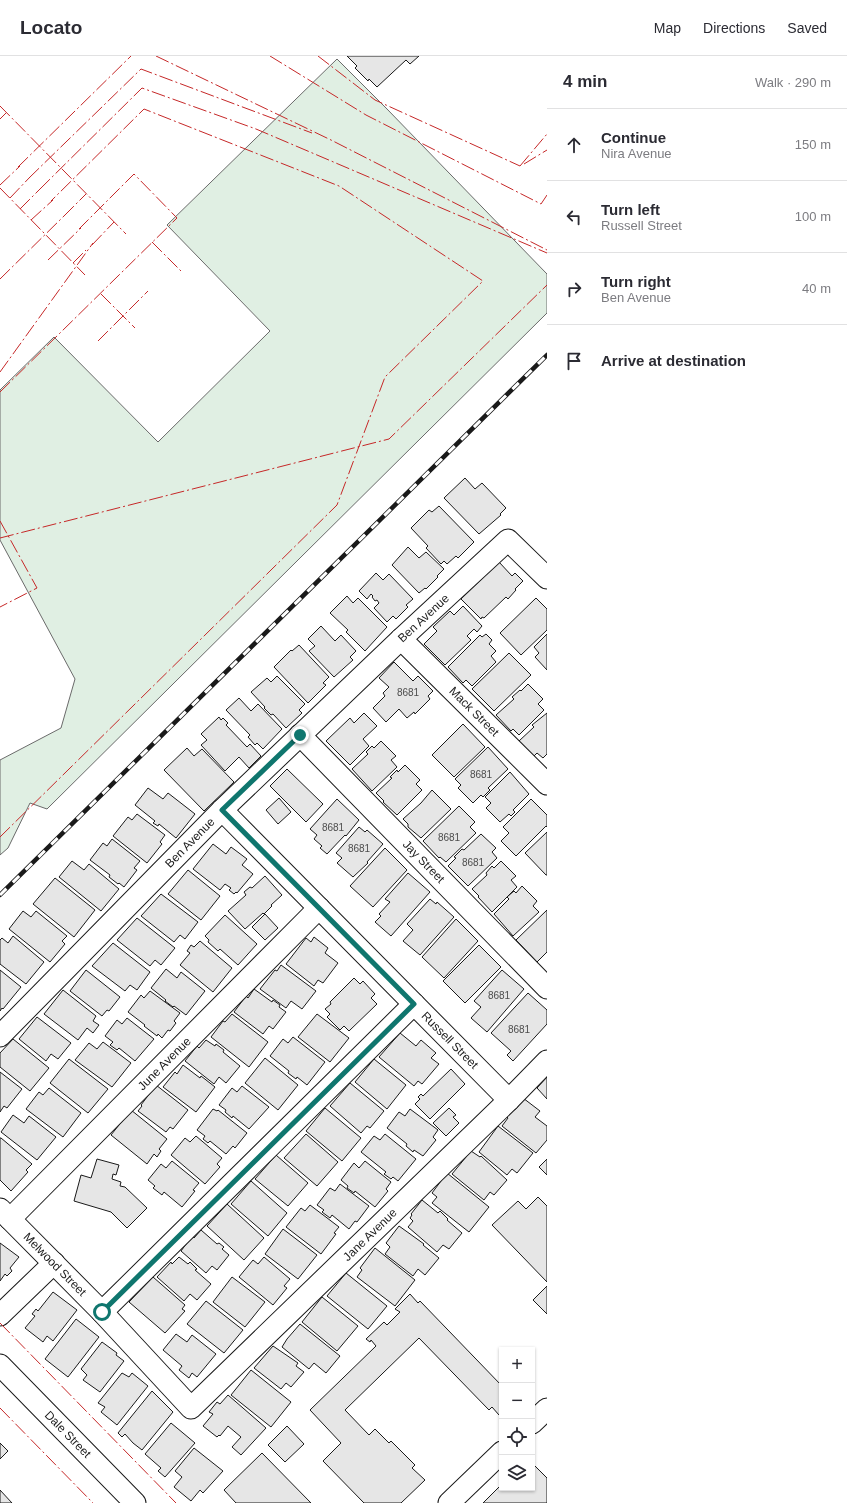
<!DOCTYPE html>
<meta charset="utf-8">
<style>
body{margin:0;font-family:Arial,sans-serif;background:#f7f7f7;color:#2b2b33}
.controls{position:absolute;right:12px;bottom:12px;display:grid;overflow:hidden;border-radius:0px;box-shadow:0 1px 3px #0004}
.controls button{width:36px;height:36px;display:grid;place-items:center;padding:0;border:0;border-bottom:1px solid #e1e1e2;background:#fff;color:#2b2b33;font:20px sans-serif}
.stop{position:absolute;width:12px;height:12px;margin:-9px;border:3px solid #0f766e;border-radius:50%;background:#fff}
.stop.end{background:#0f766e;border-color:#fff;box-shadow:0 1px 4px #0008}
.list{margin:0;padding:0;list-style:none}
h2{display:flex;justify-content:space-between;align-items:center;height:52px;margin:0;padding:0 16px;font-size:17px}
h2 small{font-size:13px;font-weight:400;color:#7c7c81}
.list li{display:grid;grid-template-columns:26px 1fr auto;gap:12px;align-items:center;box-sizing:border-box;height:72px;padding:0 16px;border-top:1px solid #e1e1e2}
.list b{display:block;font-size:15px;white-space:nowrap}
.list p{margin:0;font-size:13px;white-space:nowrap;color:#7c7c81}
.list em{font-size:13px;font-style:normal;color:#7c7c81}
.icon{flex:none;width:22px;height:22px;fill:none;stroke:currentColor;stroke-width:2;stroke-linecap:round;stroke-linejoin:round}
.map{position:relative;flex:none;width:547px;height:1447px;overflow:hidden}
header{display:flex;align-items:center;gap:24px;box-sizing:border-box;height:56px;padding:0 20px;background:#fff;border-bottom:1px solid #e1e1e2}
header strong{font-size:19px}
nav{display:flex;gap:22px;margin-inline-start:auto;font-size:14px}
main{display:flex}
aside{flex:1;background:#fff}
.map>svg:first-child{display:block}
.green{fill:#e0efe3;stroke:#6a6a6a}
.building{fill:#e6e6e6;stroke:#1a1a1a}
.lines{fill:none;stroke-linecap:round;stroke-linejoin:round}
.minor-casing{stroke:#1a1a1a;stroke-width:23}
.minor{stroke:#fff;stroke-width:21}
.rail-casing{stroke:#1a1a1a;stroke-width:4.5}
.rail{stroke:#fff;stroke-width:3;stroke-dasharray:9;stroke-linecap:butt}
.power{stroke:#c62828;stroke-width:1;stroke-dasharray:14 3 2 3;stroke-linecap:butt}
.route{stroke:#0f766e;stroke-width:5}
.labels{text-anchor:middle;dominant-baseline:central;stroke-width:3;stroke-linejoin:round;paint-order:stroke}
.number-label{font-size:10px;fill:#4d4d4d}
.street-label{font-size:12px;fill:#1a1a1a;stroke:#fff}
</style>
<header>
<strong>Locato</strong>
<nav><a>Map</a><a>Directions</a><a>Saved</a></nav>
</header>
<main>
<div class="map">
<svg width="547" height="1447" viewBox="0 0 547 1447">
<rect width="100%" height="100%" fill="#fff"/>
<path class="green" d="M337 3 387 53 547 218V257L47 753 30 747 8 792 0 799V704L61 672 75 623 0 484V334L54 281 158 386 270 275 167 169Z"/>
<path class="building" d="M347 0H419L410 8 406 4 377 31 369 23 368 25 355 12 357 10Z
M465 422 475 433 482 427 506 452 500 458 501 459 479 478 444 442Z
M439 450 474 486 458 502 456 500 447 508 444 505 441 508 426 492 428 490 411 472 429 454 432 456Z
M408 491 419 502 426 496 444 513 437 520 438 521 426 533 425 532 419 537 392 509Z
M499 506 512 520 515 517 523 525 515 533 516 534 508 543 506 541 484 562 482 561 481 563 461 543Z
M376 517 383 524 389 518 413 543 406 549 408 551 396 563 393 560 387 566 374 552 379 547 377 544 375 545 372 541 373 540 371 538 367 543 359 535Z
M347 540 353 547 358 542 387 571 365 595 346 576 348 574 330 557Z
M536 542 547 553V574L521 599 500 577Z
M463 550 482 570 477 576 474 573 467 580 471 584 445 609 424 588 437 575 433 571 450 555 454 559Z
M321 570 335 585 341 579 356 595 350 601 353 604 334 621 309 595 315 590 308 583Z
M486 578 492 584 489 588 496 595 491 600 496 606 472 630 466 624 463 627 448 611 480 579 482 581Z
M547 578V614L535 601 539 597 534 591Z
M299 589 329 621 323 627 326 629 308 647 274 611 291 594 292 595Z
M509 597 531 619 494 655 472 633Z
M394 606 413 625 418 620 433 635 428 640 430 643 415 658 414 656 407 662 399 653 386 666 373 652 385 640 383 637 389 631 379 622Z
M277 620 305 648 299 654 302 657 286 672 273 658 271 659 264 652 265 651 251 636 267 622 271 626Z
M528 628 543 643 538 648 544 654 519 679 513 673 511 675 496 659 514 643 512 641 520 634 521 635Z
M239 642 251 655 258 648 282 673 263 693 257 687 255 689 248 681 250 679 226 654Z
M364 657 377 670 363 683 369 690 350 709 326 685 350 662 354 667Z
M547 657V698L543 702 537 697 534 700 519 685 534 671 532 669Z
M219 661 221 664 223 662 228 667 226 669 247 691 250 688 261 700 249 712 239 701 225 715 201 689 207 684 201 678Z
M463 668 485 691 454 721 432 699Z
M381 685 396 700 391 704 397 711 372 735 352 713 368 698 366 696 372 690 374 692Z
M488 691 508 713 488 732 490 734 483 741 481 739 473 747 458 732 461 729 455 723Z
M187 692 194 700 202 693 234 726 204 755 164 714Z
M405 709 420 724 416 728 422 734 397 759 383 746 384 745 376 737 392 722 390 721 397 714 398 716Z
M287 713 323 748 306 766 270 730Z
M510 716 529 738 513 754 515 756 511 760 509 758 500 766 486 752 491 747 485 741Z
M148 732 163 743 168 737 195 758 176 782 159 768 158 770 153 767 155 765 135 749Z
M432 734 451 753 421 782 408 771V768L403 763 421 747Z
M279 742 291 756 278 768 266 754Z
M337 743 359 764 346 780 345 779 327 798 320 792 322 790 314 783 317 779 310 773Z
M531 743 547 759V771L546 770 516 800 501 785 509 777 503 771Z
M459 750 475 766 470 771 476 777 446 806 440 801 439 802 423 785Z
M137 758 165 779 160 786 162 788 147 807 113 780 128 761 132 764Z
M359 771 365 776 367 774 383 788 367 806 368 807 353 821 337 807 342 802 336 797Z
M547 776V819H546L525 797Z
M481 778 496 792 492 796 497 802 468 830 448 810 456 802 454 801 462 793 464 794Z
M112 783 140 805 134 812 137 814 124 831 119 827 118 828 109 821 110 819 90 804 103 787 107 790Z
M213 788 226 798 231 791 247 803 242 809 253 818 237 837 236 836 234 838 229 834 231 832 225 828 220 834 193 813Z
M385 792 407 814 373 851 350 830Z
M72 805 84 814 89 808 119 833 101 855 59 821Z
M501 805 516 820 511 824 517 831 492 856 478 841 479 840 472 833 487 819 486 817 492 810 494 812Z
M188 814 220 840 201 864 168 838Z
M408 817 430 836 391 880 375 866 381 860 379 858 390 846 385 843Z
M265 820 282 839 271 849 272 850 264 858 263 857 245 873 228 855 246 839 244 836 250 831 252 832Z
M55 822 95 854 74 881 33 848Z
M522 830 537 845 533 850 539 856 513 880 494 858 509 843 507 841 514 835 516 837Z
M161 838 198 866 185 883 180 879 174 886 141 860Z
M430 843 436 848 437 846 454 861 420 899 403 885 413 874 407 868Z
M547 854V896L537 906 516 884Z
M23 855 31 861 36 855 67 880 62 885 65 888 50 906 9 873Z
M265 858 278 872 265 884 252 871Z
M225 859 257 888 238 909 220 893 218 895 208 886 209 884 205 880Z
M137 862 175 892 161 909 155 904 150 910 117 884Z
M456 863 478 885 444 922 422 901Z
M13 880 44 906 26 928 0 908V884L2 882 8 887Z
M314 881 328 892 325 897 338 907 323 927 318 924 314 930 286 908 306 882 311 886Z
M200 885 232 912 213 936 180 909 190 897 187 895 191 889 194 891Z
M113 887 150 916 137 934 130 929 125 935 92 910Z
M479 889 501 911 465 947 443 925Z
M281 909 316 935 302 953 291 945 286 952 260 933 275 914 277 915Z
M166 913 177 922 181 916 205 935 186 959 174 950 173 951 165 945 166 944 151 932Z
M0 914 21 931 3 953 2 952 0 955Z
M86 914 120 941 109 955 107 954 102 960 70 935Z
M502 914 524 933 487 976 471 962 481 951 474 945Z
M354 922 360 928 363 925 375 938 371 942 377 948 349 975 344 970 340 974 327 961 330 958 325 953 331 948 330 946Z
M254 933 272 946 273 944 280 949 279 951 286 956 273 973 269 970 263 978 234 956 246 940 248 942Z
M63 934 96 960 93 965 99 969 93 977 87 972 78 984 44 958Z
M150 935 180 957 174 965 176 967 170 975 168 974 162 982 158 978 157 980 144 970 145 969 128 956 141 939 144 942Z
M528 937 547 954V968L513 1005 507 999 511 995 491 977Z
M232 958 268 986 249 1011 211 981 223 965 225 966Z
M317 958 349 982 330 1006 298 981Z
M37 961 71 987 58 1003 51 998 46 1005 19 983Z
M127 962 154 983 135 1005 119 992 117 994 110 989 113 986 105 980 117 964 122 968Z
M400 977 416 990 421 984 436 997 431 1002 439 1008 422 1028 418 1025 414 1030 379 1001Z
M293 981 325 1006 307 1029 297 1021 296 1023 288 1017 289 1015 270 1000 283 983 288 987Z
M13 983 49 1012 30 1035 0 1011V997Z
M206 984 215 990 216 988 224 994 223 996 240 1010 226 1027 219 1021 214 1028 185 1005 197 990 199 992Z
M103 986 131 1007 112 1031 75 1004 89 987 97 993Z
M265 1002 298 1029 278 1054 245 1027Z
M69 1003 108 1033 88 1057 50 1027Z
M374 1003 406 1029 387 1053 355 1026Z
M183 1009 200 1022 201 1020 215 1031 196 1056 163 1031 175 1016 177 1018Z
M451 1013 465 1028 430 1063 415 1048 420 1043 418 1041 421 1038 423 1040Z
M0 1016 22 1033 7 1052 4 1050 0 1056Z
M547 1021V1043L537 1032Z
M350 1027 384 1055 370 1072 367 1070 361 1077 330 1050Z
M156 1029 188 1054 173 1073 170 1071 166 1076 138 1055 142 1050 141 1049Z
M242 1030 269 1051 249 1073 233 1060 232 1062 225 1056 226 1054 219 1049 232 1032 237 1036Z
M49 1032 81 1057 63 1081 26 1053 39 1036 43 1039Z
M523 1042 540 1055 535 1061 547 1070V1084L536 1097 502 1070 508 1062 507 1061Z
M325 1052 361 1082 342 1105 306 1075Z
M449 1052 456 1059 453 1061 459 1067 446 1080 433 1067Z
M213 1053 217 1055 218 1054 247 1077 235 1092 233 1090 226 1098 210 1085 208 1087 203 1083 205 1080 197 1074Z
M410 1053 438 1074 433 1081 436 1084 423 1100 414 1094 413 1096 406 1090 407 1088 387 1072 399 1056 405 1060Z
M131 1054 167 1083 159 1093 161 1095 157 1101 154 1098 147 1108 111 1079Z
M13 1059 24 1067 29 1060 56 1081 37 1104 1 1076Z
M498 1070 533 1097 517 1117 512 1113 507 1119 479 1096Z
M306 1078 338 1106 317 1130 284 1102Z
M385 1078 416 1103 398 1125 393 1121 391 1123 384 1118 386 1116 361 1096 374 1080 380 1084Z
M196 1080 222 1102 217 1108 220 1111 205 1128 171 1099 185 1082 190 1086Z
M0 1082H1L32 1108 26 1114 28 1116 11 1135 0 1124Z
M471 1095 480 1101 481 1100 507 1124 494 1139 490 1136 484 1144 452 1118Z
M276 1099 308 1127 288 1150 255 1123Z
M97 1103 119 1109 116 1119 113 1118 112 1123 121 1126 120 1130 125 1131 147 1152 127 1172 111 1156 74 1145 81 1119 91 1122Z
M547 1103V1119L539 1111Z
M172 1105 199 1127 193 1134 195 1135 182 1151 164 1136 162 1139 153 1132 155 1130 148 1124 161 1108 166 1112Z
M365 1105 391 1126 386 1133 388 1135 375 1151 355 1135 354 1137 347 1132 348 1130 341 1124 354 1107 359 1112Z
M447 1117 489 1151 469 1176 432 1147 437 1141 432 1137Z
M251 1125 287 1157 268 1180 231 1148Z
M340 1128 369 1150 357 1166 355 1165 349 1173 332 1159 330 1162 322 1156 324 1154 317 1149 330 1132 335 1135Z
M538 1141 547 1150V1226L492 1169 518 1145 526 1153Z
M422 1144 438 1157 440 1155 448 1163 447 1164 462 1177 449 1193 443 1189 437 1196 408 1171 413 1165 410 1162 412 1159 411 1158Z
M227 1148 264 1182 244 1204 207 1170Z
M310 1149 339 1171 334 1177 336 1178 321 1198 286 1171 301 1152 305 1155Z
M399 1170 424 1188 423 1189 439 1202 425 1219 418 1213 413 1220 385 1198 390 1191 386 1187Z
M283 1173 317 1199 298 1223 265 1198Z
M201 1174 217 1188 219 1187 224 1191 222 1193 229 1199 217 1214 212 1210 206 1217 181 1195 192 1180 194 1182Z
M0 1187 19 1201 10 1212 12 1215 7 1220 5 1218 0 1225Z
M375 1192 415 1224 395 1250 357 1221 362 1214 360 1212Z
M179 1201 188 1208 190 1206 197 1213 195 1214 211 1228 197 1244 190 1238 184 1245 157 1221 171 1206 172 1208Z
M264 1201 290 1223 284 1230 287 1232 273 1249 239 1221 253 1204 258 1208Z
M346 1217 387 1250 368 1273 327 1240Z
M153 1221 185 1249 182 1253 185 1255 165 1277 129 1246Z
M232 1221 265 1246 245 1271 213 1246Z
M547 1230V1258L533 1244Z
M53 1236 77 1254 53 1285 47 1280 43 1286 25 1272 35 1260 32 1258 36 1253 38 1255Z
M410 1238 418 1247 420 1245 502 1330V1356L499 1359 492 1351 489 1354 419 1282 345 1354 369 1379 375 1373 389 1387 391 1385 415 1409 412 1412 425 1424 401 1447H364L323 1405 341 1387 310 1354 376 1290 371 1284 370 1286 366 1283 384 1266 387 1269 400 1256 395 1253Z
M322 1241 358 1270 337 1295 302 1266Z
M206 1245 243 1274 224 1297 187 1268Z
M76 1263 99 1281 68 1321 45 1303Z
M300 1268 340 1300 326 1317 314 1307 309 1313 282 1291 287 1283Z
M176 1278 187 1286 192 1279 216 1298 197 1321 192 1317 189 1322 179 1314 182 1310 163 1294Z
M102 1286 117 1297 116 1299 124 1305 100 1336 83 1324 87 1319 81 1313Z
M273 1290 298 1307 296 1310 304 1316 291 1331 286 1327 281 1333 254 1312Z
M251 1314 291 1346 271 1371 231 1339Z
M122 1317 129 1321 132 1317 148 1330 117 1369 101 1356 105 1351 98 1347Z
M152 1335 173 1356 142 1394 133 1387 125 1378 122 1381 118 1377Z
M228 1339 266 1372 241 1399 232 1391 241 1381 228 1370 220 1380 219 1379 217 1381 203 1370 213 1358 209 1356 217 1346 220 1348Z
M171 1367 195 1387 165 1421 158 1415 161 1412 145 1398Z
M287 1370 304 1388 285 1406 268 1389Z
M0 1387 8 1395 0 1403Z
M194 1392 223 1415 203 1437 200 1434 191 1445 174 1431 182 1421 175 1415Z
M262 1397 311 1447H236L224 1434Z
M532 1407 547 1422V1447H483L502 1428V1432H532Z
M0 1434 12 1447H0Z"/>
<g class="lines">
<defs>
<g id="minor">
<path id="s1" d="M401 583 547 728"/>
<path id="s2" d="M300 679 547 932"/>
<path id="s3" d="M222 754 509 1044"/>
<path id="s4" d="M0 980 222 754 401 583 508 484 547 522"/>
<path id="s5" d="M0 1153 102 1256 191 1352 509 1044 547 1005"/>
<path id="s6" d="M10 1163 319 852"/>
<path d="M102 1256 414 948"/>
<path d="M0 1259 54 1207"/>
<path id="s7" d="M0 1309 135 1447"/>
<path d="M532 1367 547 1353"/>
<path d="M449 1447 502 1396"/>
</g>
</defs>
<use href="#minor" class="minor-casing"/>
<use href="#minor" class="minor"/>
<defs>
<path id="rail" d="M0 839 547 299"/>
</defs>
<use href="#rail" class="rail-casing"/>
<use href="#rail" class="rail"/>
<path class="power" d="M156 0 331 84 547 194
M270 0 366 59 541 148 547 139
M318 0 375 44 520 110
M0 50 126 178
M0 63 6 57
M524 108 547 94
M520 110 547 78
M18 111 131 0
M29 122 141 13 312 77
M0 129 20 110
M0 132 85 219
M40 133 142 32 256 73 547 197
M10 142 30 121
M20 153 41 132
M64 160 86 138
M31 164 53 144
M152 186 182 216
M92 189 114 166
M48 204 81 172
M73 207 86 194
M0 223 65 159
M101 238 135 272
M98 285 148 235
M0 316 93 187
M0 336 177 162 134 118 79 173
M0 465 37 532 0 551
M0 482 389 383 547 229
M0 781 337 449 385 321 483 225 339 130 144 53 51 145
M0 1267 176 1447
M0 1352 93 1447"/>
</g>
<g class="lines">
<path class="route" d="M102 1256 414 948 222 754 300 679"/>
</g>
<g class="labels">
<g class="number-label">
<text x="408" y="636">8681</text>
<text x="481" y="718">8681</text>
<text x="333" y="771">8681</text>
<text x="449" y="781">8681</text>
<text x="359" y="792">8681</text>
<text x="473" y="806">8681</text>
<text x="499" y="939">8681</text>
<text x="519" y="973">8681</text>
</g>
<g class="street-label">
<text stroke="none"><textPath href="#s4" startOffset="595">Ben Avenue</textPath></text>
<text stroke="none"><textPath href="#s1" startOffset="103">Mack Street</textPath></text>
<text stroke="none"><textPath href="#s4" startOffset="271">Ben Avenue</textPath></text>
<text stroke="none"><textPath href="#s2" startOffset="177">Jay Street</textPath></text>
<text stroke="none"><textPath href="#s3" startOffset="324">Russell Street</textPath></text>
<text stroke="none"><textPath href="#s6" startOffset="219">June Avenue</textPath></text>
<text stroke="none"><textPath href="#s5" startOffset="525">Jane Avenue</textPath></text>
<text stroke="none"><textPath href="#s5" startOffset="78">Melwood Street</textPath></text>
<text stroke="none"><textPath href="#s7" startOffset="97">Dale Street</textPath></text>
</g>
</g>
</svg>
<div class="controls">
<button>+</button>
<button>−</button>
<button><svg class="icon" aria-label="locate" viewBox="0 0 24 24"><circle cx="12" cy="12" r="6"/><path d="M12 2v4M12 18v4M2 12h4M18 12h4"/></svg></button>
<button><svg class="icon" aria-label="layers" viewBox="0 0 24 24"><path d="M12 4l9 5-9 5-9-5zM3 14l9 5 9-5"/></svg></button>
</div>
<div class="stop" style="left:102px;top:1256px"></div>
<div class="stop end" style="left:300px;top:679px"></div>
</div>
<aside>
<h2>4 min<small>Walk · 290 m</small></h2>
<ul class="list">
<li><svg class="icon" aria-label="ahead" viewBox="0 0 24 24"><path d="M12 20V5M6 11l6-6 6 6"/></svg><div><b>Continue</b><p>Nira Avenue</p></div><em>150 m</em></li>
<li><svg class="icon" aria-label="left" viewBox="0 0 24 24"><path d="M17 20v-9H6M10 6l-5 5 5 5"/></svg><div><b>Turn left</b><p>Russell Street</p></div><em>100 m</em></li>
<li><svg class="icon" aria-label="right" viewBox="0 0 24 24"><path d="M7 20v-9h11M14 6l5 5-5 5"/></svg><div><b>Turn right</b><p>Ben Avenue</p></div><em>40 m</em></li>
<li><svg class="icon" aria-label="arrive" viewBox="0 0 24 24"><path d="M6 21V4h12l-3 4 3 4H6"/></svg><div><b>Arrive at destination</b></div></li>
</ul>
</aside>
</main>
